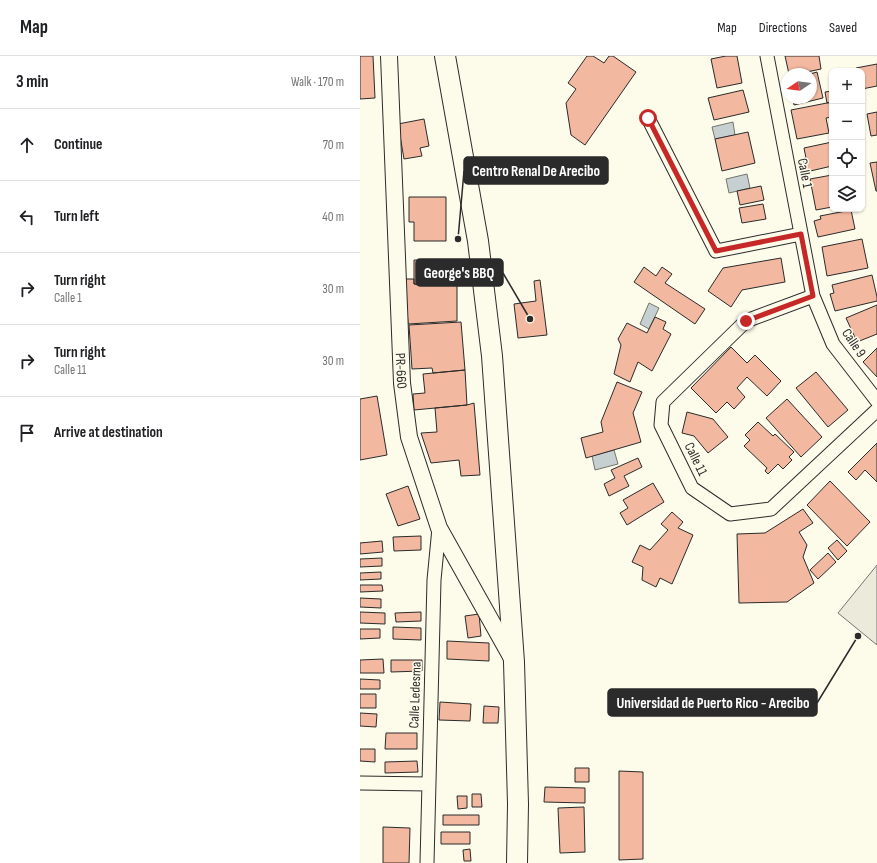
<!DOCTYPE html>
<meta charset="utf-8">
<style>
body{margin:0;font-family:"Sofia Sans Condensed",sans-serif;background:#f6f6f6;color:#202124}
.controls{position:absolute;right:12px;top:12px;display:grid;overflow:hidden;border-radius:8px;box-shadow:0 1px 3px #0004}
.controls button{width:36px;height:36px;display:grid;place-items:center;padding:0;border:0;border-bottom:1px solid #e0e0e0;background:#fff;color:#202124;font:20px sans-serif}
.compass{position:absolute;left:421px;top:12px;width:36px;height:36px;border-radius:50%;background:#fff;box-shadow:0 1px 3px #0004;rotate:257deg}
.stop{position:absolute;width:12px;height:12px;margin:-9px;border:3px solid #c62828;border-radius:50%;background:#fff}
.stop.end{background:#c62828;border-color:#fff;box-shadow:0 1px 4px #0008}
.list{margin:0;padding:0;list-style:none}
h2{display:flex;justify-content:space-between;align-items:center;height:52px;margin:0;padding:0 16px;font-size:17px}
h2 small{font-size:13px;font-weight:400;color:#757577}
.list li{display:grid;grid-template-columns:26px 1fr auto;gap:12px;align-items:center;box-sizing:border-box;height:72px;padding:0 16px;border-top:1px solid #e0e0e0}
.list b{display:block;font-size:15px;white-space:nowrap}
.list p{margin:0;font-size:13px;white-space:nowrap;color:#757577}
.list em{font-size:13px;font-style:normal;color:#757577}
.icon{flex:none;width:22px;height:22px;fill:none;stroke:currentColor;stroke-width:2;stroke-linecap:round;stroke-linejoin:round}
.map{position:relative;flex:none;width:517px;height:807px;overflow:hidden}
header{display:flex;align-items:center;gap:24px;box-sizing:border-box;height:56px;padding:0 20px;background:#fff;border-bottom:1px solid #e0e0e0}
header strong{font-size:19px}
nav{display:flex;gap:22px;margin-inline-start:auto;font-size:14px}
main{display:flex}
aside{flex:1;background:#fff}
.map>svg:first-child{display:block}
.parking{fill:#eceadb;stroke:#74746e}
.water{fill:#c7d0d0;stroke:#74746e}
.building{fill:#f2b8a0;stroke:#2b2b2b}
.lines{fill:none;stroke-linecap:round;stroke-linejoin:round}
.minor-casing{stroke:#2b2b2b;stroke-width:15}
.tertiary-casing{stroke:#2b2b2b;stroke-width:18}
.primary-casing{stroke:#2b2b2b;stroke-width:22}
.minor{stroke:#fdfbea;stroke-width:13}
.tertiary{stroke:#fdfbea;stroke-width:16}
.primary{stroke:#fdfbea;stroke-width:20}
.route{stroke:#c62828;stroke-width:5}
.labels{text-anchor:middle;dominant-baseline:central;stroke-width:3;stroke-linejoin:round;paint-order:stroke}
.street-label{font-size:14px;fill:#2b2b2b;stroke:#fdfbea}
.leader{fill:none;stroke:#2b2b2b;stroke-width:1.5}
.callout-dot{fill:#2b2b2b;stroke:#fdfbea;stroke-width:1.5}
.callout{fill:#2b2b2b;stroke:#2b2b2b;stroke-width:1.5}
.callout-label{font-size:15px;text-anchor:middle;font-weight:bold;fill:#fff}
</style>
<header>
<strong>Map</strong>
<nav><a>Map</a><a>Directions</a><a>Saved</a></nav>
</header>
<main>
<aside>
<h2>3 min<small>Walk · 170 m</small></h2>
<ul class="list">
<li><svg class="icon" aria-label="ahead" viewBox="0 0 24 24"><path d="M12 20V5M6 11l6-6 6 6"/></svg><div><b>Continue</b></div><em>70 m</em></li>
<li><svg class="icon" aria-label="left" viewBox="0 0 24 24"><path d="M17 20v-9H6M10 6l-5 5 5 5"/></svg><div><b>Turn left</b></div><em>40 m</em></li>
<li><svg class="icon" aria-label="right" viewBox="0 0 24 24"><path d="M7 20v-9h11M14 6l5 5-5 5"/></svg><div><b>Turn right</b><p>Calle 1</p></div><em>30 m</em></li>
<li><svg class="icon" aria-label="right" viewBox="0 0 24 24"><path d="M7 20v-9h11M14 6l5 5-5 5"/></svg><div><b>Turn right</b><p>Calle 11</p></div><em>30 m</em></li>
<li><svg class="icon" aria-label="arrive" viewBox="0 0 24 24"><path d="M6 21V4h12l-3 4 3 4H6"/></svg><div><b>Arrive at destination</b></div></li>
</ul>
</aside>
<div class="map">
<svg width="517" height="807" viewBox="0 0 517 807">
<rect width="100%" height="100%" fill="#fdfbea"/>
<path class="parking" d="M517 509V589L478 557Z"/>
<path class="water" d="M373 66 375 79 355 83 352 71Z
M387 118 390 132 369 137 366 123Z
M289 247 299 252 289 273 280 268Z
M254 394 258 408 235 414 232 400Z"/>
<path class="building" d="M0 0H13L15 42 0 43Z
M227 0H233L244 7 249 0H253L276 16 225 89 211 79 206 47 216 33 208 27Z
M366 0H377L382 27 357 32 351 3Z
M425 0H459L461 13 437 18H429Z
M517 8V30L502 33V15H497L496 12Z
M457 16 463 42 434 49 433 42H451V18H450Z
M383 34 389 56 354 64 348 42Z
M472 35V46L467 47 465 36Z
M472 46V61L466 62 469 77 437 83 431 54Z
M517 56V79L511 80 507 58Z
M64 63 69 90 60 92 62 100 44 103 38 68Z
M388 76 395 107 362 115 355 83Z
M472 86V110L446 116 443 103 446 102 444 92Z
M517 106V135H516L510 107Z
M472 119V151L456 154 450 123Z
M401 130 404 144 380 149 377 135Z
M49 141H86V185H54V166H49Z
M403 148 406 163 382 167 379 152Z
M491 154 495 173 458 181 454 165 461 163 460 160Z
M502 183 508 212 467 220 462 191Z
M421 202 425 226 382 234 371 251 348 235 363 212Z
M54 204H97V229L54 228Z
M284 211 296 220 302 211 312 218 305 227 345 253 335 268 274 226Z
M512 219 517 241V245L475 255 470 238 474 237 472 229Z
M45 223H54V228L97 229V265L48 268Z
M180 224 187 279 158 282 154 248 176 245 174 225Z
M517 249V278L497 286 486 262Z
M295 261 306 266 303 273 311 278 292 315 278 306 270 326 254 318 261 289 258 283 267 267 287 277Z
M101 266 105 314 73 317 72 312 52 313 49 269Z
M371 291 387 307 395 299 421 325 407 340 387 321 377 332 385 341 374 353 367 346 356 357 331 332Z
M517 292V321L503 306Z
M105 314 107 349 54 354 53 338 65 337 63 318Z
M456 316 488 354 468 371 436 332Z
M257 326 282 336 273 357 281 386 226 402 221 382 243 376 241 366Z
M17 340 27 399 0 404V343Z
M427 343 462 381 441 401 406 362Z
M114 347 120 419 101 420 99 404 71 407 61 377 77 376 75 352 107 349Z
M327 356 353 363 368 381 348 397 334 380 322 377Z
M398 366 413 380 415 378 434 396 429 401 432 404 423 413 418 408 408 418 405 415 407 412 384 390 390 384 385 379Z
M517 387V426L505 414 496 424 488 416Z
M278 402 282 411 264 420 269 430 249 440 244 428 255 422 251 414Z
M470 425 510 466 487 490 447 449Z
M293 427 304 446 267 469 260 457 268 452 263 444Z
M48 430 60 463 38 470 26 438Z
M443 453 453 467 439 476 447 489 443 501 454 527 427 546 379 547 377 478 405 477Z
M312 456 323 466 318 472 333 479 312 528 300 522 296 531 282 524 283 511 272 506 280 489 290 494 308 474 301 468Z
M61 480V494L34 495 33 481Z
M477 484 487 495 478 504 468 492Z
M22 485 23 496 0 498V487Z
M468 497 476 506 458 523 450 514Z
M22 502V510L0 511V503Z
M21 516V523L0 524V517Z
M0 529H22L23 535 0 536Z
M0 542 21 543V552L0 551Z
M0 556 25 557V568L0 567Z
M61 556V565L36 566 35 557Z
M119 558 121 580 108 582 105 560Z
M33 571 61 572V584L33 583Z
M0 573H20V582L0 583Z
M87 585 129 587V605L87 603Z
M23 603 24 617H0V604Z
M31 604H62V615L31 616Z
M0 623 20 624V633H0Z
M0 638H16V652H0Z
M80 646 111 648 110 665 79 664Z
M124 650 139 651 138 667H123Z
M0 657 17 658 16 671 0 670Z
M26 677H57V693H25Z
M0 693H15V706L0 705Z
M57 705 58 716 25 717V706Z
M215 712H229V726H215Z
M259 715 283 716V803L259 804Z
M185 731 225 732V747L184 746Z
M112 738H121L122 751H112Z
M97 740H107V752L98 753Z
M224 751 225 796 200 797 198 752Z
M83 759H119V769H83Z
M23 771 50 772 49 807H23Z
M81 776H110V788H81Z
M110 793 111 805H104L103 794Z"/>
<g class="lines">
<defs>
<path id="minor" d="M407 0 453 240 473 288 517 345
M288 62 356 195 441 178
M453 240 386 265 303 346 301 369 332 432 370 458 411 453 517 354
M0 727 68 728
M67 807 74 524 79 472"/>
<g id="tertiary">
<path id="s1" d="M29 0 42 327 49 381 79 472 153 604"/>
</g>
<path id="primary" d="M85 0 118 185 132 300 154 606 158 748 157 807"/>
</defs>
<use href="#minor" class="minor-casing"/>
<use href="#tertiary" class="tertiary-casing"/>
<use href="#primary" class="primary-casing"/>
<use href="#minor" class="minor"/>
<use href="#tertiary" class="tertiary"/>
<use href="#primary" class="primary"/>
</g>
<g class="lines">
<path class="route" d="M288 62 356 195 441 178 453 240 386 265"/>
</g>
<g class="labels">
<g class="street-label">
<text transform="translate(445 117) rotate(79)">Calle 1</text>
<text transform="translate(494 287) rotate(56)">Calle 9</text>
<text stroke="none"><textPath href="#s1" startOffset="315">PR-660</textPath></text>
<text transform="translate(336 403) rotate(64)">Calle 11</text>
<text transform="translate(55 639) rotate(-88)">Calle Ledesma</text>
</g>
</g>
<path class="leader" d="M98 183L104 115M170 263L143 217M498 580L457 647"/>
<g class="callout-dot">
<circle cx="98" cy="183" r="4"/>
<circle cx="170" cy="263" r="4"/>
<circle cx="498" cy="580" r="4"/>
</g>
<g class="callout">
<rect x="104" y="101" width="144" height="27" rx="4"/>
<rect x="56" y="203" width="87" height="27" rx="4"/>
<rect x="248" y="633" width="209" height="27" rx="4"/>
</g>
<g class="callout-label">
<text x="176" y="120">Centro Renal De Arecibo</text>
<text x="99" y="222">George's BBQ</text>
<text x="353" y="652">Universidad de Puerto Rico - Arecibo</text>
</g>
</svg>
<div class="controls">
<button>+</button>
<button>−</button>
<button><svg class="icon" aria-label="locate" viewBox="0 0 24 24"><circle cx="12" cy="12" r="6"/><path d="M12 2v4M12 18v4M2 12h4M18 12h4"/></svg></button>
<button><svg class="icon" aria-label="layers" viewBox="0 0 24 24"><path d="M12 4l9 5-9 5-9-5zM3 14l9 5 9-5"/></svg></button>
</div>
<svg class="compass" viewBox="-18 -18 36 36"><path d="M0-13l5 13h-10z" fill="#e53935"/><path d="M0 13l5-13h-10z" fill="#757577"/></svg>
<div class="stop" style="left:288px;top:62px"></div>
<div class="stop end" style="left:386px;top:265px"></div>
</div>
</main>
